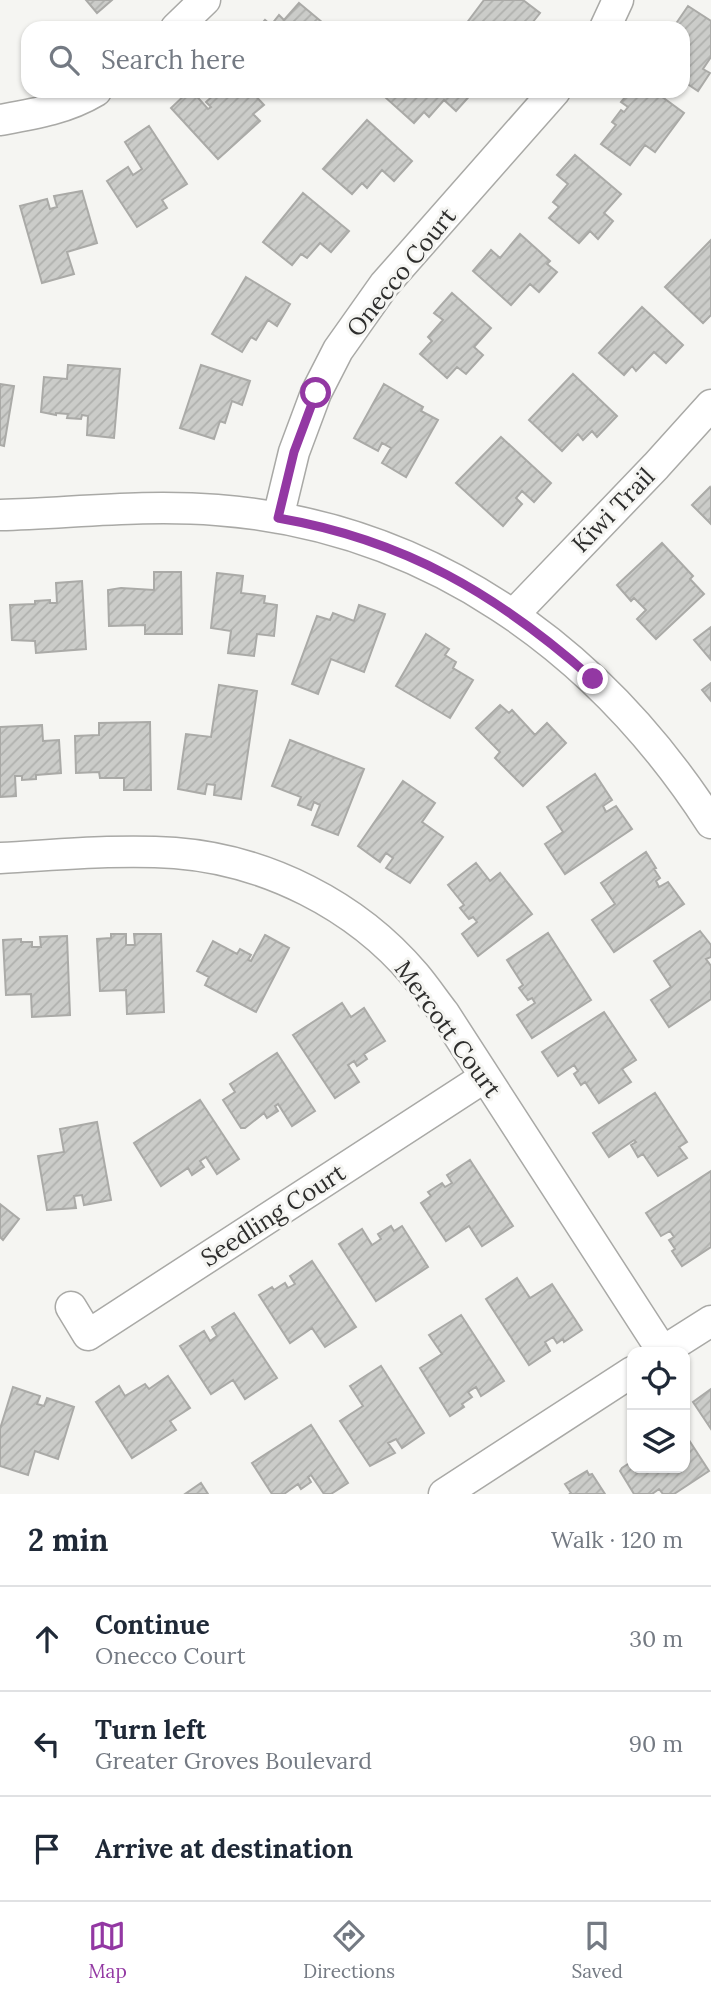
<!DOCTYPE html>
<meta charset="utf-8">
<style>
body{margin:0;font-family:Lora,serif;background:#f6f6f7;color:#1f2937}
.controls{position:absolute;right:21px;bottom:21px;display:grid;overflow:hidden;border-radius:14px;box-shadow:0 2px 5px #0004}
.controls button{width:63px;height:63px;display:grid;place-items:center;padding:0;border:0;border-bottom:2px solid #e0e1e3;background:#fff;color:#1f2937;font:35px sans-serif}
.stop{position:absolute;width:21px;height:21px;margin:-16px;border:5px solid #9338a3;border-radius:50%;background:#fff}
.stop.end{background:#9338a3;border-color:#fff;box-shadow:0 2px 7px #0008}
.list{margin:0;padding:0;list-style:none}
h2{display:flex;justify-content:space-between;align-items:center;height:91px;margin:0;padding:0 28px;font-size:30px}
h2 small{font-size:23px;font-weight:400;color:#747a83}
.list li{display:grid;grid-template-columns:46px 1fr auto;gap:21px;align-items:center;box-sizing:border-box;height:105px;padding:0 28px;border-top:2px solid #e0e1e3}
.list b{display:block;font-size:26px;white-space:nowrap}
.list p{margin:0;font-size:23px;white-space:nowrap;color:#747a83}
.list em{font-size:23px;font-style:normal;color:#747a83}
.icon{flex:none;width:38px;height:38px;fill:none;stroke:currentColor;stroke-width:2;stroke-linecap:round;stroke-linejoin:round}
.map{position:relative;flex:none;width:711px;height:1494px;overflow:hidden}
.search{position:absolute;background:#fff;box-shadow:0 2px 5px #0004;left:21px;right:21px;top:21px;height:77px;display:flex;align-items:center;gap:18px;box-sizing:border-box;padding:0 24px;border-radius:21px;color:#747a83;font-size:26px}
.sheet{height:406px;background:#fff}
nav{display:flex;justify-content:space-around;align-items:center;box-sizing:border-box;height:98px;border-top:2px solid #e0e1e3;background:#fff;font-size:19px;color:#747a83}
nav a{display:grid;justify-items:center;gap:4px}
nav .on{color:#9338a3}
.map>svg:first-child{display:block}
.building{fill:url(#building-hatch);stroke:#aaaaa7;stroke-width:2}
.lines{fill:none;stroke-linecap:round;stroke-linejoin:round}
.minor-casing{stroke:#a9a9a6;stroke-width:33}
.minor{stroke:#fff;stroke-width:30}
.route{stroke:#9338a3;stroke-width:9}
.labels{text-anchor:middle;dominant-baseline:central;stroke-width:6;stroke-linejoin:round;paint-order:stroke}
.street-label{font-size:24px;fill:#2e2e2d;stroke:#f5f5f2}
</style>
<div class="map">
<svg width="711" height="1494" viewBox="0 0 711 1494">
<defs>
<pattern id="building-hatch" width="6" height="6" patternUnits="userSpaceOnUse" patternTransform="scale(1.75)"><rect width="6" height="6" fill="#cbccc9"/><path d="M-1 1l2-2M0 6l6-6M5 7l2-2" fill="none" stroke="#afb0ad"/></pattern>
</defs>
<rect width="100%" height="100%" fill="#f5f5f2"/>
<path class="building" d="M86 0H112L97 13Z
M484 0H523L540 13 528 28H463Z
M299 3 329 28H258L265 20 271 25 279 15 284 20Z
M688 6 711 21V57L703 69 710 73 698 91 683 81V28H673Z
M189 91H192L208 109 211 107 206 102 216 93 221 97 228 91H251L264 105 253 114 260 121 218 159 171 108Z
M392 91H474L456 111 444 100 429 117 424 112 414 123 386 98Z
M630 91H654L684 113 655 152 645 145 630 165 601 144 616 125 612 122 621 110 624 112 628 107 621 102Z
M367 120 412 161 394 181 382 170 367 188 362 183 352 194 323 169Z
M149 126 187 184 162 200 167 208 137 227 107 181 128 167 133 175 142 169 125 142Z
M575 155 621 194 604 213 613 221 598 239 590 231 579 243 549 218 559 207 553 202 568 184 557 175Z
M82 191 97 243 67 252 74 274 42 283 20 206 47 199 50 209 57 207 54 196Z
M303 193 349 231 331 252 320 243 307 258 301 254 292 265 263 242Z
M520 234 550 261 547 264 557 272 539 292 530 284 511 305 473 271 491 250 500 258Z
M711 240V315L703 323 665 287Z
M246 277 290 304 277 326 268 320 256 340 251 337 242 352 212 334Z
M452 293 491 328 474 347 483 355 466 374 457 367 447 378 420 354 432 341 428 337 443 320 434 313Z
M642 307 683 345 666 363 654 352 636 371 632 366 624 375 599 353Z
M68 365 120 369 114 438 87 435 88 416 82 415 81 419 67 418 68 414 56 413V415L41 412 44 377 67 379Z
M201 365 250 381 242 405 232 401 225 423 220 421 214 439 180 428Z
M573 374 617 416 597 437 592 431 583 440 578 434 562 451 529 420Z
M0 384 14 386 4 446 0 445Z
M384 384 423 407 421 411 438 420 406 477 382 463 391 448 382 443 378 451 354 438Z
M501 437 551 483 534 502 522 491 516 498 522 504 503 526 456 483Z
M710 487 711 489V524L692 505Z
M662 543 693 576 690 579 704 594 656 639 637 619 646 610 634 598 631 601 617 585Z
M154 572H181L182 634H145V625L109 626 108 590 121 588 154 590Z
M217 573 243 576 241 593 265 596 264 603 277 605 274 636 257 634 254 656 228 653 231 631 211 628Z
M82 581 86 649 36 653 35 641 12 640 10 605 35 604V601L50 600V603H57L56 583Z
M359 605 385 614 364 672 331 659 318 694 292 684 317 616 330 620 333 613 354 621Z
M711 627V660L694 640Z
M426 634 449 649 445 655 456 662 453 668 473 680 450 718 396 686Z
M711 683V701L702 690Z
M219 685 257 691 241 799 214 795 215 785 207 784 205 794 178 789 186 734 211 737Z
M500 705 509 713 512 710 535 735 547 723 566 743 523 786 495 758 500 752 476 728Z
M150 722 151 790H124V778H100L99 772 76 773 75 736 99 735V723Z
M42 725 43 741 59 740 61 773 36 775V779L22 780V776H15L16 796 0 797V727Z
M290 740 364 769 338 835 312 825 320 805 314 802 311 810 298 805 301 797 272 786Z
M595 774 612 800 603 806 606 812 616 806 632 829 565 874 545 844 563 832 547 807Z
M403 781 435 803 422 822 443 837 410 883 386 868 393 858 386 853 380 862 358 846Z
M646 852 656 868 654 869 660 878 656 881 659 887 668 882 684 904 614 952 592 920 615 904 601 883Z
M476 863 490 881 500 873 532 914 478 956 462 934 477 922 473 917 469 919 460 908 464 905 448 885Z
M700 931 711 945V957L706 959 711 966V999L669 1027 651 1000 671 987 654 961Z
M548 933 591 1000 532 1038 517 1015 535 1003 532 998 528 1000 519 988 523 985 507 960Z
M111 934H126V945H135L134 934H161L164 1012 127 1014 126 990 100 991 97 939 111 938Z
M265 935 289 948 256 1012 205 985 209 977 197 971 213 941 237 954 240 949 251 955 248 960 251 961Z
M67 936 70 1015 32 1017 31 994 6 995 3 940 21 939V942H32V947H41L40 937Z
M342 1003 351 1017 364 1008 385 1041 364 1054 367 1059 357 1066 354 1061 348 1065 359 1082 335 1098 293 1035Z
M604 1012 636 1060 622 1069 631 1082 599 1103 585 1082 581 1085 574 1074 578 1071 574 1065 558 1076 542 1052Z
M277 1053 315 1111 292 1126 278 1104 275 1106 278 1111 267 1118 264 1113 245 1128H241L223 1100 235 1092 230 1084Z
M655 1093 687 1142 679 1147 687 1158 658 1176 643 1154 638 1157 631 1145 636 1142 634 1140 609 1157 593 1133Z
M200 1100 239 1159 217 1174 206 1157 200 1161 204 1167 192 1175 188 1168 161 1186 134 1143Z
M97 1122 111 1200 84 1205 82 1195 74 1196 76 1208 47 1210 38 1156 64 1152 60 1129Z
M470 1160 513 1226 482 1246 469 1226 446 1241 421 1203 431 1196 428 1192 442 1183 445 1187 452 1183 447 1175Z
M711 1171V1247L682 1266 672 1251 675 1249 669 1240 674 1237 670 1231 661 1236 646 1213Z
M0 1204 19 1219 3 1240 0 1237Z
M391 1226 394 1231 402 1226 428 1267 376 1301 339 1244 362 1229 372 1245 381 1239 378 1234Z
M312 1261 356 1327 325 1347 312 1328 290 1343 259 1295 272 1287 274 1290 285 1283 288 1288 295 1284 290 1276Z
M517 1278 530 1298 552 1284 582 1330 564 1342 563 1339 557 1343 553 1337 545 1342 550 1351 529 1365 486 1299Z
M234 1313 277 1378 245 1399 233 1380 211 1394 180 1346 204 1331 210 1341 217 1336 212 1327Z
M461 1315 504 1381 481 1396 476 1387 468 1392 472 1397 462 1404 464 1407 450 1416 420 1368 442 1354 429 1335Z
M381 1366 424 1433 402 1448 396 1439 388 1443 395 1453 370 1466 340 1421 363 1406 350 1386Z
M168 1376 190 1408 170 1421 176 1430 132 1458 96 1402 119 1386 125 1396 145 1384 149 1389Z
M13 1387 40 1396 37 1404 44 1406 47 1398 74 1407 58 1459 35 1451 28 1475 0 1466V1429Z
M711 1389V1429L693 1402Z
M311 1425 348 1483 331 1494H324L311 1475 308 1477 311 1482 301 1489 298 1484 284 1494H272L252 1463Z
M685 1434 709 1471 674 1494H663L659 1489 652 1494H634L620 1471 622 1468 631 1462 632 1468H685Z
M587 1471 589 1475 592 1474 605 1494H569L571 1493 565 1484Z
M201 1483 208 1494H185Z"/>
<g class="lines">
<defs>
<path id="minor" d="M176 28 205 0
M605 28 618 0
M0 120C34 114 66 109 96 91
M0 515C72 513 144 504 217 510 428 526 598 648 711 823
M278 518 294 452 316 393 338 350 384 285 555 91
M514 614 656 466 711 405
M0 858C58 855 117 849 175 853 266 860 356 905 415 975 425 987 434 1000 444 1013L663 1352
M71 1307 88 1335 485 1077
M662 1352 711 1321
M444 1494 632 1372"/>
</defs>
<use href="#minor" class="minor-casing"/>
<use href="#minor" class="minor"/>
</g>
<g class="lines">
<path class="route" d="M316 393 294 452 278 518C405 540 497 594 593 679"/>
</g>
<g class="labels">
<g class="street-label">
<text transform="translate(401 272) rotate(-51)">Onecco Court</text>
<text transform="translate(613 510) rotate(-46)">Kiwi Trail</text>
<text transform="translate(448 1029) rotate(54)">Mercott Court</text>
<text transform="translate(273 1215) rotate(-33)">Seedling Court</text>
</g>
</g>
</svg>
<div class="controls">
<button><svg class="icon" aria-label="locate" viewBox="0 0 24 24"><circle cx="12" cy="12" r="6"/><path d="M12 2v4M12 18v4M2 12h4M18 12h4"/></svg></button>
<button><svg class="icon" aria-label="layers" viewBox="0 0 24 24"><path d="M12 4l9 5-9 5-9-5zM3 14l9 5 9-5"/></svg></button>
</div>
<div class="stop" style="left:316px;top:393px"></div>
<div class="stop end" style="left:593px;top:679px"></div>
<div class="search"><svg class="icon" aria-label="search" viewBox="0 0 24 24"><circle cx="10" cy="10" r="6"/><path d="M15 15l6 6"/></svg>Search here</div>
</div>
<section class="sheet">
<h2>2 min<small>Walk · 120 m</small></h2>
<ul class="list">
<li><svg class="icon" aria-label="ahead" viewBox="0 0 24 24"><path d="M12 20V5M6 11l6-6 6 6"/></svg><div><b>Continue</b><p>Onecco Court</p></div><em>30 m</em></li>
<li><svg class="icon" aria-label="left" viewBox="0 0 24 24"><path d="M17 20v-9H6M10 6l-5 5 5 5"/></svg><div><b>Turn left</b><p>Greater Groves Boulevard</p></div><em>90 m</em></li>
<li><svg class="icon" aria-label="arrive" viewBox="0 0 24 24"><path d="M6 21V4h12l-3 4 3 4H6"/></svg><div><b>Arrive at destination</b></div></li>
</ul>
</section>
<nav>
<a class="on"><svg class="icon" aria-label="map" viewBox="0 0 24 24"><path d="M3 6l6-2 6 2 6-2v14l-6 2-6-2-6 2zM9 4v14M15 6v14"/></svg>Map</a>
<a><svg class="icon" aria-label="directions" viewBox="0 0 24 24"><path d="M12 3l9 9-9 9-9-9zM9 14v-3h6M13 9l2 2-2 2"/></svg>Directions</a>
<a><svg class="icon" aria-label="saved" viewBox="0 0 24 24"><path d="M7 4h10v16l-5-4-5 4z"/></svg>Saved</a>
</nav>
